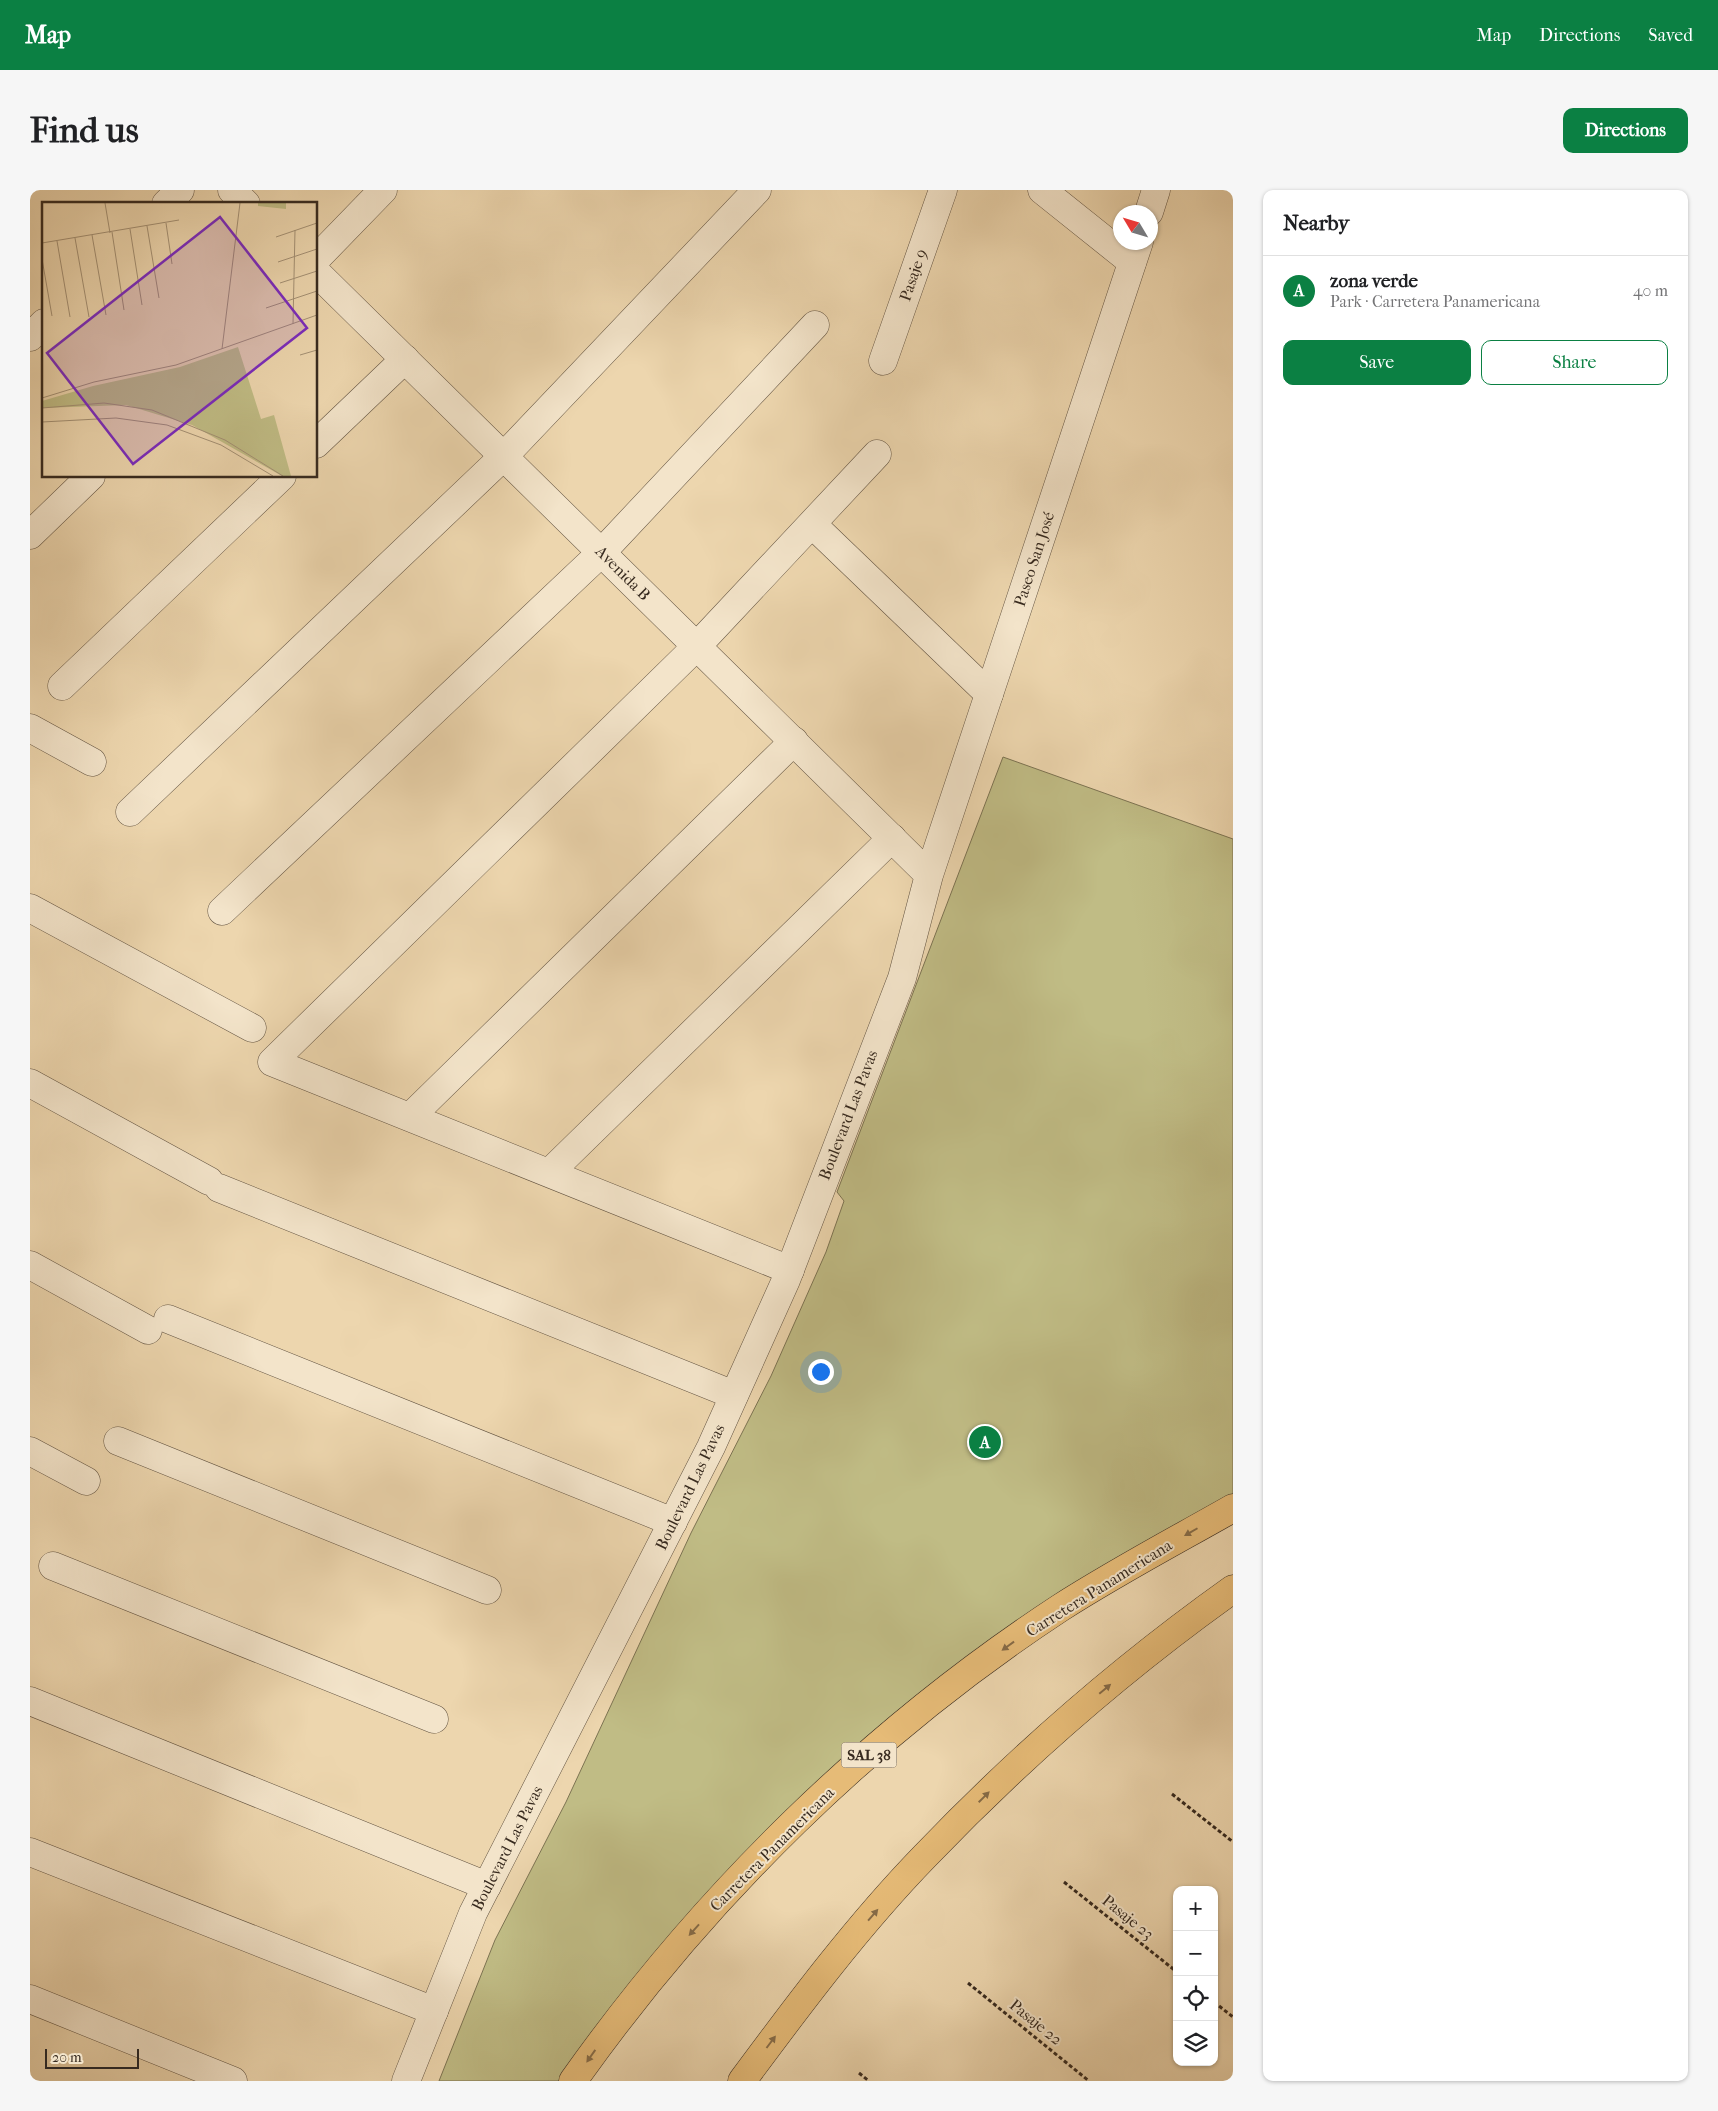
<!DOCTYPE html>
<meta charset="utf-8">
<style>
body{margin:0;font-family:"IM FELL French Canon",serif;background:#f6f6f6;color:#202124}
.controls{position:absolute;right:15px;bottom:15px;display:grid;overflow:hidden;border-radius:10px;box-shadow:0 1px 4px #0004}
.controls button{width:45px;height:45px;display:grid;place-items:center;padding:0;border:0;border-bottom:1px solid #e0e0e0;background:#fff;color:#202124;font:25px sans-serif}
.compass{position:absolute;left:1083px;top:15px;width:45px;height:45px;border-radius:50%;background:#fff;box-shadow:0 1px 4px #0004;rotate:308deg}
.scale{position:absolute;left:15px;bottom:12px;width:94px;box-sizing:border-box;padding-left:5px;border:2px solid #372a1f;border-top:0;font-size:14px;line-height:18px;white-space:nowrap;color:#372a1f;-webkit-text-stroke:4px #f3e4ca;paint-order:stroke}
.you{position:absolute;left:790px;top:1181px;width:18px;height:18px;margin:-12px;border:4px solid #fff;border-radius:50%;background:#1a73e8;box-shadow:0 0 0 8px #1a73e833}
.badge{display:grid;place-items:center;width:32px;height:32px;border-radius:50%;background:#0b8043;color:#fff;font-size:16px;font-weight:700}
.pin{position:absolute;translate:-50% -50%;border:2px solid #fff;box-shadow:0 1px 5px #0006}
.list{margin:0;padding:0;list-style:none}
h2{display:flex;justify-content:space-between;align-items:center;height:65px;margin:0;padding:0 20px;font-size:21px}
h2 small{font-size:16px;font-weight:400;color:#757577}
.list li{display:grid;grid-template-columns:32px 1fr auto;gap:15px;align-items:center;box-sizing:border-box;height:70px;padding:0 20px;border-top:1px solid #e0e0e0}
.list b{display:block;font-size:19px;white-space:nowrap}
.list p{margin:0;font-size:16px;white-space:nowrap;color:#757577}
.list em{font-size:16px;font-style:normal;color:#757577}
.actions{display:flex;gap:10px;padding:15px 20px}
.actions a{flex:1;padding:11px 0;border:1px solid #0b8043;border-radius:10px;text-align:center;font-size:18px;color:#0b8043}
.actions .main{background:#0b8043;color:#fff}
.icon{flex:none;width:28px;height:28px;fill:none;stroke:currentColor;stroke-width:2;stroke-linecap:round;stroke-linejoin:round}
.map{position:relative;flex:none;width:1203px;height:1891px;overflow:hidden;border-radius:10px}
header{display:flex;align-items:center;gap:30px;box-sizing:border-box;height:70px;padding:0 25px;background:#0b8043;color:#fff}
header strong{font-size:24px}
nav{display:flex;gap:28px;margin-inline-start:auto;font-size:18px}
.intro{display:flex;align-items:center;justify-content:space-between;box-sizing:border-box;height:120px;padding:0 30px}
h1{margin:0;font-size:35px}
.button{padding:12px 22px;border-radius:10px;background:#0b8043;color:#fff;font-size:18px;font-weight:700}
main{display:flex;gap:30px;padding:0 30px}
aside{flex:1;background:#fff;border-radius:10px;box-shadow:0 1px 4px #0004}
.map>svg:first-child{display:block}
.green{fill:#c0bc85;stroke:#7c7352}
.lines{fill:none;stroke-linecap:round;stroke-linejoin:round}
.pedestrian-casing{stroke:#645543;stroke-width:29}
.minor-casing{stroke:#645543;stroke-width:29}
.tertiary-casing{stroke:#645543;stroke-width:29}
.trunk-casing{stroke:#372a1f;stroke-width:29}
.path{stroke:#372a1f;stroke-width:3;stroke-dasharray:4 2.5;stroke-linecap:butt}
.pedestrian{stroke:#f3e4ca;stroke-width:28}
.minor{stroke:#f3e4ca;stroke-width:28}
.tertiary{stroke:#f3e4ca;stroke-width:28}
.trunk{stroke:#e6bb77;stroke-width:28}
.oneway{fill:#866b47}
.labels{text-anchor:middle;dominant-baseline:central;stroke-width:4;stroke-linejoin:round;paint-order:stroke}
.shield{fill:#f3e4ca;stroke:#6f6252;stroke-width:1}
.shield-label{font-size:15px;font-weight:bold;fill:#372a1f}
.street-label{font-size:16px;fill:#372a1f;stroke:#f3e4ca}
.inset-road{fill:none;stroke:#a49175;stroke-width:1}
.view{fill:#7b2cbf;fill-opacity:0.15;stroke:#7b2cbf;stroke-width:2.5}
.inset-edge{fill:none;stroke:#372a1f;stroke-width:2.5}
</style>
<header>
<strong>Map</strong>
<nav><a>Map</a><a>Directions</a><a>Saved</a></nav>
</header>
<div class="intro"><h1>Find us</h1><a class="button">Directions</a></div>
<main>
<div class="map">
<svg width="1203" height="1891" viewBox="0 0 1203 1891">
<rect width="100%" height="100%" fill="#edd6ae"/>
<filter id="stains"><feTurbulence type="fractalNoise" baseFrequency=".004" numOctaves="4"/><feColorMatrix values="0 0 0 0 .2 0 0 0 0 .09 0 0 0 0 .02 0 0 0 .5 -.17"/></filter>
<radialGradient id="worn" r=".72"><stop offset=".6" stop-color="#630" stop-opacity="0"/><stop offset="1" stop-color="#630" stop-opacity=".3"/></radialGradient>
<path class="green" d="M973 567 1203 649V1319L1039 1413 769 1628 543 1891H409L465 1750 536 1612 661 1343 741 1186 796 1062 814 1011 807 1002Z"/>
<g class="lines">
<defs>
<path id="pedestrian" d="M136 14 150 0
M286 69 353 0
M0 147 14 133
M286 254 375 169
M782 334 959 504
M0 345 61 286
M32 496 252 286
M100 622 474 266 727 0
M192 721 572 362 785 135
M380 927 764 551
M519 983 862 648
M189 998 704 1205
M760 1080 242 872 667 456 847 264
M138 1129 643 1332
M88 1251 457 1400
M23 1376 404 1529
M0 1511 457 1696
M0 1662 404 1821
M0 1809 203 1891"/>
<path id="minor" d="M1012 0 1102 72
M853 171 913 0
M0 538 62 572
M0 718 222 838
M0 893 179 991
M0 1075 118 1140
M0 1261 56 1291"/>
<path id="tertiary" d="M202 0 216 14
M1119 22 1126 0
M286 82 899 685
M376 1891 443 1723 681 1257 756 1090 872 788 899 685 1109 52"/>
<path id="trunk" d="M543 1891C674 1706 841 1542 1030 1418 1086 1382 1145 1351 1203 1318
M712 1891C769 1814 828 1735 895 1666 989 1568 1092 1478 1203 1399"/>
</defs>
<use href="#pedestrian" class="pedestrian-casing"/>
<use href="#minor" class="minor-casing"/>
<use href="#tertiary" class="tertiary-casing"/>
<use href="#trunk" class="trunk-casing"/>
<path class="path" d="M1142 1604 1203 1652
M1034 1692 1147 1782
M938 1793 1059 1891
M1184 1812 1203 1827
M829 1883 839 1891"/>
<use href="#pedestrian" class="pedestrian"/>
<use href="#minor" class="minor"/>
<use href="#tertiary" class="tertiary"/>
<use href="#trunk" class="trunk"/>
</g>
<defs><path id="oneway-solid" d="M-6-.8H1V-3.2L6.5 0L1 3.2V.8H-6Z" transform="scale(1.25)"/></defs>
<g class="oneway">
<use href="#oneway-solid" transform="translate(1161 1342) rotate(150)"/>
<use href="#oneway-solid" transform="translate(978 1456) rotate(144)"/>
<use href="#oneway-solid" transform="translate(1075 1499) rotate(-40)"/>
<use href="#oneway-solid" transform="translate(954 1607) rotate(-45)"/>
<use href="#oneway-solid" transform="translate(843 1725) rotate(-49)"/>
<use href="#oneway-solid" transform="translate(664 1740) rotate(132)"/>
<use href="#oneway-solid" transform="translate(741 1852) rotate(-53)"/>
<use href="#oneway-solid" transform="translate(561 1866) rotate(125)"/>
</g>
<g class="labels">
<rect class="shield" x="811.5" y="1552.5" width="55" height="25" rx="4"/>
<g class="shield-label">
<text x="839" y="1565">SAL 38</text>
</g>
<g class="street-label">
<text transform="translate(883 85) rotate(-71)">Pasaje 9</text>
<text transform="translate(1004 369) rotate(-72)">Paseo San José</text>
<text transform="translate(593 383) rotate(45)">Avenida B</text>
<text transform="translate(818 925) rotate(-69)">Boulevard Las Pavas</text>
<text transform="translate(660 1297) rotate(-64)">Boulevard Las Pavas</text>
<text transform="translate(1069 1398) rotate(-32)">Carretera Panamericana</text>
<text transform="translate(477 1658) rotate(-63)">Boulevard Las Pavas</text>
<text transform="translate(742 1659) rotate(-45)">Carretera Panamericana</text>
<text transform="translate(1098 1727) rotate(39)">Pasaje 23</text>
<text transform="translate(1006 1832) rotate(39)">Pasaje 22</text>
</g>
</g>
<g transform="translate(12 12)">
<rect width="275" height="275" fill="#edd6ae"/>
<path d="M216 1H244V7L216 4ZM196 145 219 217 232 213 249 274H240L150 223 84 203 0 206V199L51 184 138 165Z" fill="#c0bc85"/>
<path class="inset-road" d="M63 1 68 31M124 21 130 62M105 24 117 96M88 27 100 103M70 30 82 108M50 33 64 113M234 35 275 21M33 36 47 115M15 39 28 115M0 41 137 18M0 57 10 114M236 60 275 47M238 81 275 69M224 106 275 89M251 122 253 28M180 147 198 1M258 153 275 148M0 196 52 180 134 163 275 113M0 206 62 201 110 208 183 238 241 274M0 220 74 216 125 223 179 243 231 274"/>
<path class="view" d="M178 15 265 126 91 262 5 151Z"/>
<rect width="275" height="275" class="inset-edge"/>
</g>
<rect width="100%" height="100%" filter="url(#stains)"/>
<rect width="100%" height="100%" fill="url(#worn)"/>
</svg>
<div class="controls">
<button>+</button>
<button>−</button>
<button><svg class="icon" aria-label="locate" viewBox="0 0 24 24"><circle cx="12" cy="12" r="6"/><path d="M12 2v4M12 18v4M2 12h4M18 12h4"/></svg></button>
<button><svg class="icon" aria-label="layers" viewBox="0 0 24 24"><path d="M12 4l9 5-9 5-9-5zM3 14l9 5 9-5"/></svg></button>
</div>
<svg class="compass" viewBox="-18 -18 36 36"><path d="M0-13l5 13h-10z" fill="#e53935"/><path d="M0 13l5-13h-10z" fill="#757577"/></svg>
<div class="scale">20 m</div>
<div class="you"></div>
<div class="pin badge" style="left:955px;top:1252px">A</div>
</div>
<aside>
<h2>Nearby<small></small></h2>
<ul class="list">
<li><span class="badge">A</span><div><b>zona verde</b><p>Park · Carretera Panamericana</p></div><em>40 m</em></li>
</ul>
<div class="actions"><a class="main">Save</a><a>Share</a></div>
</aside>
</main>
